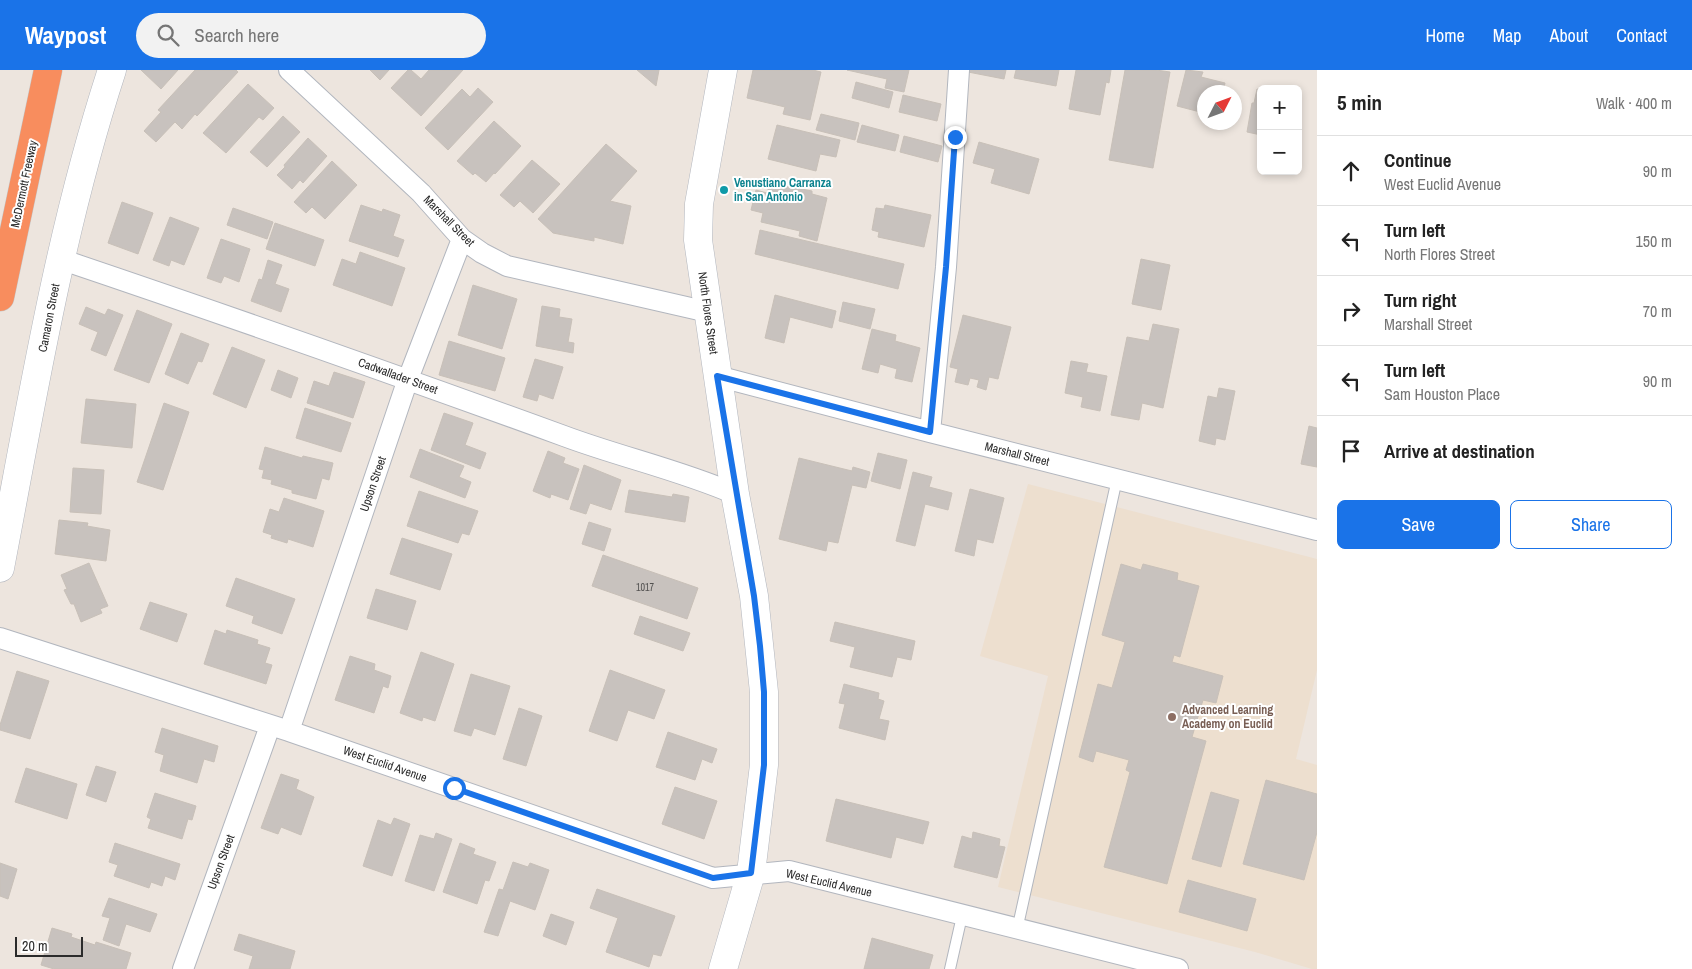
<!DOCTYPE html>
<meta charset="utf-8">
<style>
body{margin:0;font-family:"Archivo Narrow",sans-serif;background:#f2f2f2;color:#222}
.controls{position:absolute;right:15px;top:15px;display:grid;overflow:hidden;border-radius:8px;box-shadow:0 2px 8px #0003}
.controls button{width:45px;height:45px;display:grid;place-items:center;padding:0;border:0;border-bottom:1px solid #e0e0e0;background:#fff;color:#222;font:25px sans-serif}
.compass{position:absolute;left:1197px;top:15px;width:45px;height:45px;border-radius:50%;background:#fff;box-shadow:0 2px 8px #0003;rotate:48deg}
.scale{position:absolute;left:15px;bottom:12px;width:68px;box-sizing:border-box;padding-left:5px;border:2px solid #2b2b2b;border-top:0;font-size:14px;line-height:18px;white-space:nowrap;color:#2b2b2b;-webkit-text-stroke:4px #fff;paint-order:stroke}
.stop{position:absolute;width:15px;height:15px;margin:-11px;border:4px solid #1a73e8;border-radius:50%;background:#fff}
.stop.end{background:#1a73e8;border-color:#fff;box-shadow:0 1px 5px #0008}
.list{margin:0;padding:0;list-style:none}
h2{display:flex;justify-content:space-between;align-items:center;height:65px;margin:0;padding:0 20px;font-size:21px}
h2 small{font-size:16px;font-weight:400;color:#767676}
.list li{display:grid;grid-template-columns:32px 1fr auto;gap:15px;align-items:center;box-sizing:border-box;height:70px;padding:0 20px;border-top:1px solid #e0e0e0}
.list b{display:block;font-size:19px;white-space:nowrap}
.list p{margin:0;font-size:16px;white-space:nowrap;color:#767676}
.list em{font-size:16px;font-style:normal;color:#767676}
.actions{display:flex;gap:10px;padding:15px 20px}
.actions a{flex:1;padding:11px 0;border:1px solid #1a73e8;border-radius:8px;text-align:center;font-size:18px;color:#1a73e8}
.actions .main{background:#1a73e8;color:#fff}
.icon{flex:none;width:28px;height:28px;fill:none;stroke:currentColor;stroke-width:2;stroke-linecap:round;stroke-linejoin:round}
.map{position:relative;flex:none;width:1317px;height:899px;overflow:hidden}
header{display:flex;align-items:center;gap:30px;box-sizing:border-box;height:70px;padding:0 25px;background:#1a73e8;color:#fff}
header strong{font-size:24px}
nav{display:flex;gap:28px;margin-inline-start:auto;font-size:18px}
.search{width:350px;height:45px;background:#f2f2f2;display:flex;align-items:center;gap:12px;box-sizing:border-box;padding:0 18px;border-radius:28px;color:#767676;font-size:19px}
main{display:flex}
aside{flex:1;background:#fff}
.map>svg:first-child{display:block}
.education{fill:#eddfcf}
.building{fill:#c8c2be;stroke:#c8c0b8}
.lines{fill:none;stroke-linecap:round;stroke-linejoin:round}
.lane-casing{stroke:#b2b6be;stroke-width:12}
.street-casing{stroke:#b2b6be;stroke-width:22}
.secondary-casing{stroke:#b2b6be;stroke-width:29}
.highway-casing{stroke:#c4c4c4;stroke-width:29}
.lane{stroke:#fff;stroke-width:10}
.street{stroke:#fff;stroke-width:20}
.secondary{stroke:#fff;stroke-width:28}
.highway{stroke:#f88d5e;stroke-width:28}
.route{stroke:#1a73e8;stroke-width:6}
.culture-dot{fill:#0f9aa8;stroke:#fff;stroke-width:2}
.education-dot{fill:#8d6e63;stroke:#fff;stroke-width:2}
.labels{text-anchor:middle;dominant-baseline:central;stroke-width:4;stroke-linejoin:round;paint-order:stroke}
.number-label{font-size:10px;fill:#525150}
.culture-label{font-size:12px;font-weight:bold;fill:#0d838f;stroke:#fff;text-anchor:start}
.street-label{font-size:12px;fill:#2b2b2b;stroke:#fff}
.education-label{font-size:12px;font-weight:bold;fill:#785e54;stroke:#fff;text-anchor:start}
</style>
<header>
<strong>Waypost</strong>
<div class="search"><svg class="icon" aria-label="search" viewBox="0 0 24 24"><circle cx="10" cy="10" r="6"/><path d="M15 15l6 6"/></svg>Search here</div>
<nav><a>Home</a><a>Map</a><a>About</a><a>Contact</a></nav>
</header>
<main>
<div class="map">
<svg width="1317" height="899" viewBox="0 0 1317 899">
<rect width="100%" height="100%" fill="#ede5de"/>
<path class="education" d="M1028 414 1317 489V600L1296 689 1317 695V899H1312L1255 882 998 817 1048 606 980 586Z"/>
<path class="building" d="M141 0H178L161 19Z
M195 0H236L238 2 197 46 195 44 182 59 175 52 156 72 144 61 161 42 158 40Z
M370 0H389L380 10Z
M408 0H411L421 9 429 0H463L421 46 391 18Z
M637 0H659L656 16Z
M753 0H813L821 2 810 50 783 44 785 37 747 28Z
M847 0H909L904 22 885 18 887 9Z
M969 0H1006L1004 9 968 2Z
M1016 0H1059L1056 16 1014 8Z
M1076 0H1111L1109 13 1106 12 1100 45 1069 39Z
M1125 0H1156L1170 2 1153 98 1109 90Z
M1186 0 1203 2 1201 7 1225 13 1223 22H1204V43L1177 36Z
M856 12 893 22 889 38 852 28Z
M248 14 274 38 263 50 259 47 226 83 203 63Z
M478 18 493 32 448 80 425 58 462 19 470 27Z
M1257 19 1261 20V65L1247 62 1252 33H1254Z
M903 25 941 34 937 51 899 42Z
M821 44 859 53 855 70 816 60Z
M283 46 300 62 267 97 250 82Z
M494 51 521 76 495 104 494 103 486 112 475 103 473 105 457 91Z
M777 55 840 70 836 87 820 84 816 101 768 89Z
M862 55 899 65 895 81 857 72Z
M904 66 942 76 938 92 900 82Z
M308 68 327 86 303 113 300 110 292 119 277 105 285 97 284 95Z
M979 72 1039 89 1029 124 991 113 995 99 973 93Z
M606 74 637 101 610 131 631 136 623 174 594 167V171L553 163 538 149Z
M532 90 560 114 533 143 520 131 514 137 500 125Z
M332 91 357 115 325 149 312 137 306 143 294 132Z
M770 113 812 121V124L827 128 817 171 799 166 800 161 761 152 763 143 751 140 756 120 767 123Z
M122 132 153 143 138 184 108 173Z
M361 135 382 142 383 139 400 145 393 166 404 170 398 187 349 171Z
M885 135 931 145 924 177 878 167 879 162 872 160 876 138 884 139Z
M233 138 273 152 267 169 227 155Z
M170 147 199 158 184 195 171 190 169 196 153 190Z
M275 153 324 170 315 196 266 179Z
M760 160 904 194 898 219 755 184Z
M221 169 250 179 239 212 224 206 221 213 207 208Z
M360 182 405 198 392 236 333 215 342 189 356 194Z
M1141 189 1170 195 1161 240 1132 234Z
M268 190 282 195 275 214 289 219 281 242 251 231 259 209 262 210Z
M473 215 517 229 502 279 458 265Z
M775 225 836 241 832 258 790 247 784 273 765 268Z
M843 232 875 239 870 259 839 251Z
M542 236 560 239 559 247 572 249 568 272 574 273 573 283 536 276Z
M86 237 105 245 108 239 123 245 106 286 91 280 98 262 79 254Z
M137 240 172 254 149 313 114 300Z
M963 245 1011 257 998 309 989 307 986 320 977 317 979 310 970 308 968 315 955 312 958 299 950 297Z
M1153 254 1179 259 1163 338 1142 333 1139 350 1111 345 1127 267 1149 271Z
M872 259 896 265 895 271 920 278 912 312 895 308 897 299 880 294 878 303 862 299Z
M181 263 209 274 202 292 198 291 188 314 165 304Z
M449 271 505 288 495 321 439 305Z
M232 277 265 290 246 338 213 324Z
M535 289 563 297 553 329 539 324 537 331 523 327Z
M1071 291 1088 294 1086 302 1107 306 1100 341 1081 337 1083 327 1065 323Z
M278 300 298 308 291 328 271 320Z
M334 302 365 312 353 348 307 333 314 311 329 316Z
M1219 318 1235 321 1225 370 1216 368 1215 375 1199 371 1208 326 1217 328Z
M86 329 136 334 132 378 81 373Z
M164 333 189 342 163 420 137 412Z
M305 338 351 353 341 382 296 368Z
M444 343 473 353 465 375 486 383 480 399 431 380Z
M1309 356 1317 358V397L1301 394Z
M265 377 302 388 303 386 333 393 329 410 322 408 316 429 292 423V420L271 414 272 410 262 408 264 400 259 399Z
M420 379 464 396 459 407 471 412 465 428 410 407Z
M548 381 565 388 563 393 579 399 568 430 551 424 550 428 533 421Z
M878 383 907 390 900 419 871 411Z
M799 388 852 401 853 397 870 402 866 418 852 415 838 473 828 471 826 481 779 469Z
M584 395 621 410 611 440 590 433 586 444 570 439Z
M73 398 104 400 101 444 70 442Z
M913 402 932 407 929 417 952 423 948 440 925 434 915 476 896 471Z
M970 419 1004 428 993 473 977 469 974 486 955 481Z
M629 420 672 427 673 424 689 427 685 452 625 442Z
M419 421 478 441 469 465 462 463 458 473 407 456Z
M284 428 324 441 313 477 288 469 287 473 271 468 272 465 263 462 270 439 279 442Z
M59 450 88 453 87 456 110 460 106 491 55 484Z
M589 452 611 459 604 481 582 474Z
M402 468 452 484 440 520 390 504Z
M603 485 698 518 687 549 592 516Z
M89 493 108 536 100 539 102 543 81 552 74 534H71L64 520 67 519 61 505Z
M1121 494 1141 500 1143 494 1178 503 1177 510 1199 516 1180 587 1174 585 1172 592 1223 606 1216 633 1203 630 1192 667 1206 671 1167 814 1104 797 1130 702 1126 700 1129 690 1096 681 1093 692 1079 687 1098 614 1112 618 1125 572 1102 565Z
M236 508 295 529 282 564 252 553 254 546 226 536Z
M376 519 416 531 407 560 367 548Z
M150 532 187 544 177 572 140 559Z
M640 546 690 563 683 581 634 564Z
M835 552 915 571 911 590 897 587 892 607 850 597 855 577 830 571Z
M215 560 226 564 227 560 258 570 257 574 270 578 265 593 272 595 266 614 204 594Z
M421 582 454 594 435 651 423 647 422 651 400 643Z
M350 586 375 594 374 600 391 606 388 618 383 616 374 643 335 630Z
M610 600 665 620 654 649 628 640 617 671 589 661Z
M17 601 49 611 30 669 0 660V655Z
M471 604 510 616 495 665 474 658 471 666 454 661Z
M844 614 879 623 878 629 884 631 879 649 889 651 885 670 839 658 845 634 839 633Z
M519 638 542 646 526 696 503 689Z
M162 658 218 676 214 692 204 689 197 713 160 701 164 685 155 682Z
M668 662 717 679 712 693 702 689 695 710 656 697Z
M96 696 116 702 106 732 86 725Z
M26 698 77 714 67 749 15 732Z
M281 704 299 710 296 719 314 727 301 765 281 757 278 764 261 758Z
M1266 710 1317 724V762L1304 810 1243 794Z
M675 717 717 731 704 769 662 754Z
M1211 722 1239 730 1221 797 1192 789Z
M155 723 196 736 192 750 188 749 182 769 148 758 151 749 147 747Z
M836 729 929 752 923 774 896 767 891 788 826 771Z
M394 748 410 754 392 806 363 796 378 750 391 755Z
M973 762 1000 769 999 776 1005 777 997 808 954 797 962 766 972 769Z
M436 763 452 769 434 821 405 811 420 765 434 769Z
M115 773 180 794 175 810 165 806 162 816 151 812 149 818 114 806 118 795 109 792Z
M460 773 475 779 473 784 496 792 489 811 485 810 477 834 443 822Z
M513 792 528 797 530 793 549 800 535 840 510 831 498 866 484 862 499 819 503 820Z
M0 793 17 799 8 829 0 826Z
M1188 810 1256 829 1247 861 1179 842Z
M597 819 675 846 661 886 653 884 649 897 606 882 618 848 590 838Z
M109 828 157 844 150 862 126 854 119 876 103 870 110 848 102 846Z
M551 844 574 852 566 875 543 866Z
M52 858 72 864 71 867 95 875 96 872 131 883 126 899H54L41 895Z
M239 864 295 881 290 899H249L253 886 234 880Z
M872 868 933 885 929 899H864Z"/>
<g class="lines">
<defs>
<path id="lane" d="M1017 860 1117 409
M950 899 962 846"/>
<path id="street" d="M289 0 421 123 462 169 482 183 507 196 708 242
M60 189C229 246 396 305 564 366 620 387 680 400 735 424
M717 306 930 362 1317 460
M930 362 946 197 959 0
M0 568 289 661 713 808 789 801 1178 899
M289 661 408 309 462 169
M183 899 270 656"/>
<path id="secondary" d="M723 0 699 134 698 170 735 424 754 526 764 622V695L751 803 723 899
M0 498C32 331 59 162 112 0"/>
<path id="highway" d="M0 227 48 0"/>
</defs>
<use href="#lane" class="lane-casing"/>
<use href="#street" class="street-casing"/>
<use href="#secondary" class="secondary-casing"/>
<use href="#highway" class="highway-casing"/>
<use href="#lane" class="lane"/>
<use href="#street" class="street"/>
<use href="#secondary" class="secondary"/>
<use href="#highway" class="highway"/>
</g>
<g class="lines">
<path class="route" d="M454 718 713 808 751 803 764 695V622L760 576 754 526 717 306 930 362 946 197 955 67"/>
</g>
<circle class="culture-dot" cx="724" cy="120" r="5"/>
<circle class="education-dot" cx="1172" cy="647" r="5"/>
<g class="labels">
<g class="number-label">
<text x="645" y="517">1017</text>
</g>
<g class="culture-label">
<text x="734" y="113">Venustiano Carranza<tspan x="734" dy="14">in San Antonio</tspan></text>
</g>
<g class="street-label">
<text transform="translate(24 114) rotate(-78)">McDermott Freeway</text>
<text transform="translate(449 151) rotate(45)">Marshall Street</text>
<text transform="translate(708 243) rotate(82)">North Flores Street</text>
<text transform="translate(49 248) rotate(-79)">Camaron Street</text>
<text transform="translate(398 306) rotate(20)">Cadwallader Street</text>
<text transform="translate(1017 384) rotate(14)">Marshall Street</text>
<text transform="translate(373 414) rotate(-71)">Upson Street</text>
<text transform="translate(385 694) rotate(19)">West Euclid Avenue</text>
<text transform="translate(221 792) rotate(-70)">Upson Street</text>
<text transform="translate(829 813) rotate(13)">West Euclid Avenue</text>
</g>
<g class="education-label">
<text x="1182" y="640">Advanced Learning<tspan x="1182" dy="14">Academy on Euclid</tspan></text>
</g>
</g>
</svg>
<div class="controls">
<button>+</button>
<button>−</button>
</div>
<svg class="compass" viewBox="-18 -18 36 36"><path d="M0-13l5 13h-10z" fill="#e53935"/><path d="M0 13l5-13h-10z" fill="#767676"/></svg>
<div class="scale">20 m</div>
<div class="stop" style="left:454px;top:718px"></div>
<div class="stop end" style="left:955px;top:67px"></div>
</div>
<aside>
<h2>5 min<small>Walk · 400 m</small></h2>
<ul class="list">
<li><svg class="icon" aria-label="ahead" viewBox="0 0 24 24"><path d="M12 20V5M6 11l6-6 6 6"/></svg><div><b>Continue</b><p>West Euclid Avenue</p></div><em>90 m</em></li>
<li><svg class="icon" aria-label="left" viewBox="0 0 24 24"><path d="M17 20v-9H6M10 6l-5 5 5 5"/></svg><div><b>Turn left</b><p>North Flores Street</p></div><em>150 m</em></li>
<li><svg class="icon" aria-label="right" viewBox="0 0 24 24"><path d="M7 20v-9h11M14 6l5 5-5 5"/></svg><div><b>Turn right</b><p>Marshall Street</p></div><em>70 m</em></li>
<li><svg class="icon" aria-label="left" viewBox="0 0 24 24"><path d="M17 20v-9H6M10 6l-5 5 5 5"/></svg><div><b>Turn left</b><p>Sam Houston Place</p></div><em>90 m</em></li>
<li><svg class="icon" aria-label="arrive" viewBox="0 0 24 24"><path d="M6 21V4h12l-3 4 3 4H6"/></svg><div><b>Arrive at destination</b></div></li>
</ul>
<div class="actions"><a class="main">Save</a><a>Share</a></div>
</aside>
</main>
